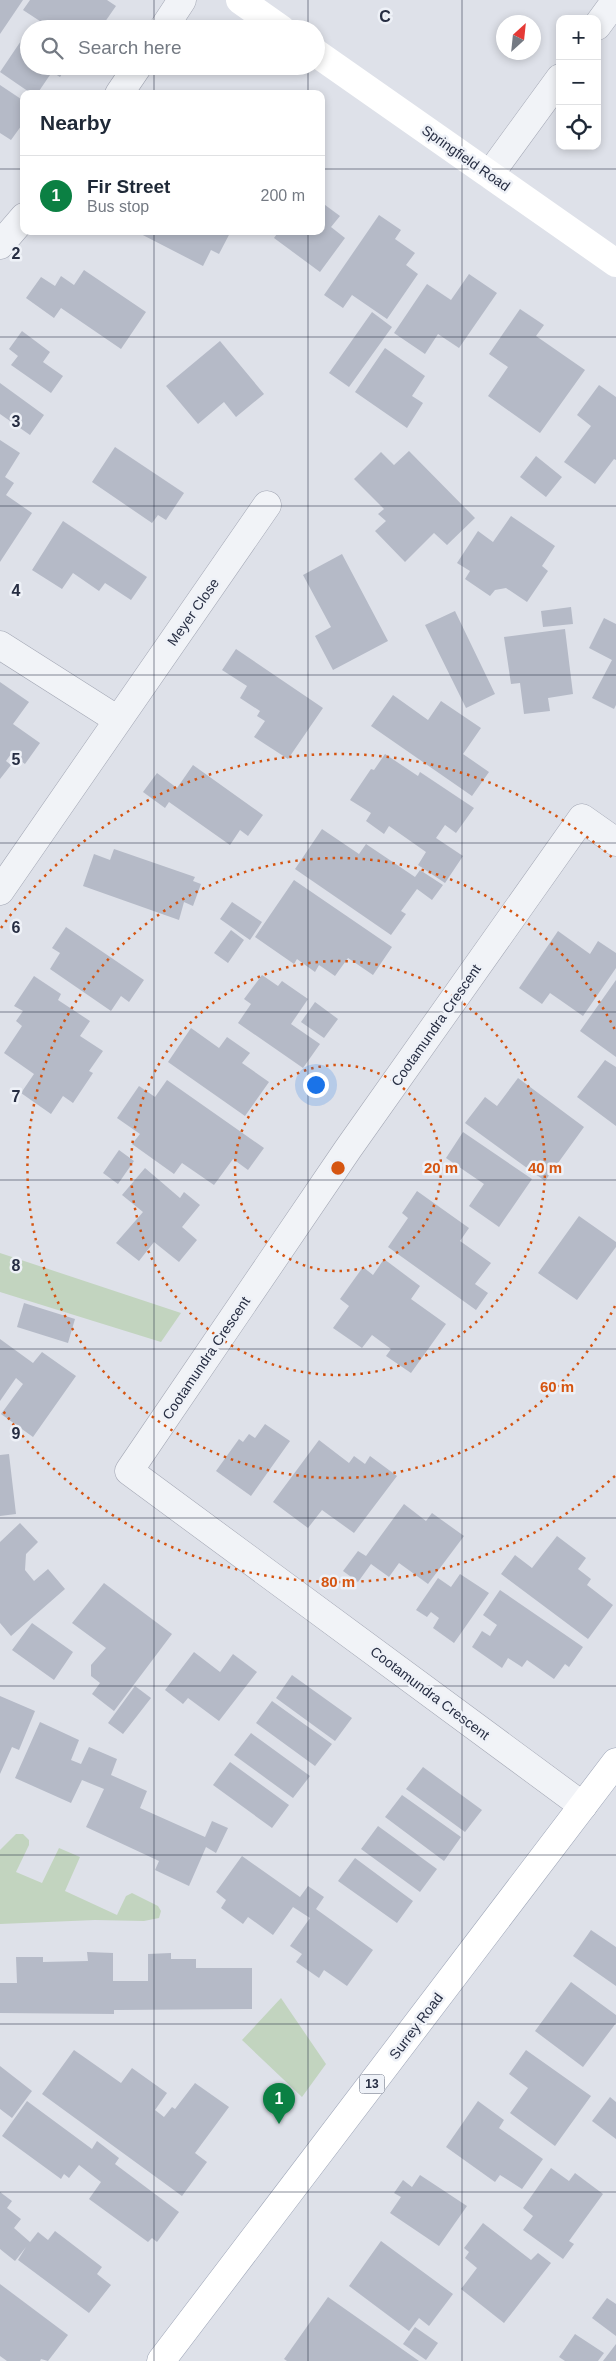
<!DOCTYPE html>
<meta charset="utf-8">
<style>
body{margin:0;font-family:Arial,sans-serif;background:#f2f2f3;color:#1f2937}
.controls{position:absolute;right:15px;top:15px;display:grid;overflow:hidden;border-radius:10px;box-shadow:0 2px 8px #0003}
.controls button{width:45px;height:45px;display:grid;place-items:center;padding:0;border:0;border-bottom:1px solid #e0e1e3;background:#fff;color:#1f2937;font:25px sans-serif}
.compass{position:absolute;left:496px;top:15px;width:45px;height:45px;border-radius:50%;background:#fff;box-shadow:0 2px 8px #0003;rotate:27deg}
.you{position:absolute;left:315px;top:1084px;width:18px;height:18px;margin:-12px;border:4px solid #fff;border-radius:50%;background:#1a73e8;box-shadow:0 0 0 8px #1a73e833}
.badge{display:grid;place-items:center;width:32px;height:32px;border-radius:50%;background:#0b8043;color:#fff;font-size:16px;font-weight:700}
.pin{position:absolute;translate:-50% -41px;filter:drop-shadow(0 1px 2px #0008)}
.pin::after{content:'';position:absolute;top:26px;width:18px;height:15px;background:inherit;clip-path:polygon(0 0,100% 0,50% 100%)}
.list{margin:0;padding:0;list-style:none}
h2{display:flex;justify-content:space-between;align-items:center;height:65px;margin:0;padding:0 20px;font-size:21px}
h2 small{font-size:16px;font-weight:400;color:#747a83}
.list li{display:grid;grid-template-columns:32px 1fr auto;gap:15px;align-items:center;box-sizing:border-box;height:80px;padding:0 20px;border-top:1px solid #e0e1e3}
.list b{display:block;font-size:19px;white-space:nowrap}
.list p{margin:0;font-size:16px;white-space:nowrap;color:#747a83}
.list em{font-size:16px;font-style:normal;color:#747a83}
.icon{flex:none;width:28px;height:28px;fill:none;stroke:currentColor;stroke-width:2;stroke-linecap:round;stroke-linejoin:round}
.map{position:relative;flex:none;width:616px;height:2361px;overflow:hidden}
.search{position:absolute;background:#fff;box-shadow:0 2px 8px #0003;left:20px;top:20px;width:305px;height:55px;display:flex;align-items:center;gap:12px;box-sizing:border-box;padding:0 18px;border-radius:28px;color:#747a83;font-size:19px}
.panel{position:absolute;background:#fff;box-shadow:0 2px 8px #0003;left:20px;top:90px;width:305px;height:145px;border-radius:10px}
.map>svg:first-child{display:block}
.green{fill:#c2d4bf}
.building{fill:#b5bac7}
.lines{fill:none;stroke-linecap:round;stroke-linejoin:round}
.street-casing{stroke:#a3a7b4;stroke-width:29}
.primary-casing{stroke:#9ca4b6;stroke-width:29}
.street{stroke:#f1f3f7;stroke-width:28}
.secondary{stroke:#fff;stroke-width:28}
.primary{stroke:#fff;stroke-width:28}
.grid{fill:none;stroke:#262d42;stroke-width:1;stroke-opacity:0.55}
.ring{fill:none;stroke:#d55511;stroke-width:2.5;stroke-dasharray:2.5 5}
.labels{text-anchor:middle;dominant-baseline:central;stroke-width:5;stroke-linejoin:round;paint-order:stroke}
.shield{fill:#eef1f7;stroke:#626878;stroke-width:1}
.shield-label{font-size:12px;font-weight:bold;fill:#262d42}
.street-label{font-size:14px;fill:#262d42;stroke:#eef1f7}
.grid-label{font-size:16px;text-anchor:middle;font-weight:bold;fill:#262d42;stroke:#eef1f7;stroke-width:5;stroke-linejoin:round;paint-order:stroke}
.centre{fill:#d55511;stroke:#eef1f7;stroke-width:2.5}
.ring-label{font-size:15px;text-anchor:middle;font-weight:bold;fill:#d55511;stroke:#eef1f7;stroke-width:5;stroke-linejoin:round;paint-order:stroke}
</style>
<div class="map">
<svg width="616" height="2361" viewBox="0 0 616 2361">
<rect width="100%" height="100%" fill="#dee1e9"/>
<path class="green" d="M0 1253 181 1313 161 1342 0 1292Z
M16 1834H23L29 1840V1845L16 1872 42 1883 59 1848 80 1857 65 1891 117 1915 126 1896 132 1893 158 1906 161 1911 159 1918 144 1921 95 1920 0 1924V1850Z
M281 1998 326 2064 302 2097 242 2040Z"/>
<path class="building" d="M0 0H23L0 34Z
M30 0H107L116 6 100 29H67L59 23 55 29H52L23 10Z
M29 29V66H67L60 77 52 72 37 94H32L0 72Z
M0 85 24 101V122L11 140 0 133Z
M321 202 340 216 331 227 345 238 320 272 274 238 279 231H321Z
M379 215 401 230 395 239 415 253 406 265 418 274 387 319 352 295 343 308 324 295Z
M135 231H231L219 254 211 250 203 266Z
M84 270 146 312 121 349 61 308 54 318 26 298 41 277 55 286 61 276 74 285Z
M469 274 497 293 459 348 438 334 425 354 394 333 427 284 451 300Z
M520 309 544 325 536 336 585 370 540 433 488 396 508 367 489 354Z
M372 312 392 327 349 387 329 373Z
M22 331 50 352 43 362 63 376 51 393 11 365 18 356 9 349Z
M220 341 264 394 236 417 224 402 198 424 166 386Z
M385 348 425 376 412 396 423 403 407 428 355 392Z
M0 383 44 415 30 435 0 414Z
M599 385 616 397V460L614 459 595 484 564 462 591 426 577 415Z
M0 440 20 453 5 477 14 483 6 495 32 513 0 562Z
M115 447 184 493 166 520 158 515 152 523 92 482Z
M409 451 475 518 447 545 434 533 405 562 375 531 386 521 378 514 384 509 354 479 381 452 394 465Z
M536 456 562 477 546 497 520 477Z
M511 516 555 546 542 566 548 571 527 602 506 588 495 590 490 596 465 579 470 571 457 563 478 531 493 542Z
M63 521 147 577 131 600 105 583 99 591 73 573 62 589 32 570Z
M342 554 388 641 333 670 315 636 331 627 303 575Z
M571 607 573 624 543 627 541 611Z
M455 611 495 694 466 708 425 625Z
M604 618 616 624V705L614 709 592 698 612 660 589 648Z
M565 629 573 694 548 698 550 711 524 714 520 683 511 684 504 637Z
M236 649 323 708 288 759 254 737 265 721 257 716 260 711 240 698 247 686 222 670Z
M0 682 29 702 13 724 40 743 25 764 11 754 6 761 11 765 0 779Z
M393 695 428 720 441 701 481 728 463 754 489 772 472 796 371 726Z
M385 754 418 776 420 772 474 808 456 833 445 825 436 838 463 856 445 883 418 865 426 852 389 826 384 834 366 821 371 813 350 800 371 769 374 770Z
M193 765 263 815 248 836 240 830 230 845 169 802 165 808 143 792 157 773 177 788Z
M322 829 359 854 366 844 415 877 420 870 443 885 432 900 417 889 401 911 406 914 391 935 295 869Z
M114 849 195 877 193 881 201 884 193 906 184 902 179 920 83 886 94 854 110 860Z
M294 880 392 947 373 975 348 958 335 976 319 965 315 972 297 959 294 964 255 937Z
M232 902 262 922 250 940 220 919Z
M66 927 144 980 129 1002 121 996 111 1011 50 969 60 953 52 948Z
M231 930 244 940 228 963 214 953Z
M558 931 590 954 598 941 616 953V968L583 1016 550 993 542 1004 519 988Z
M262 975 278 986 282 981 308 999 291 1024 320 1044 303 1068 238 1023 251 1004 244 999Z
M34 976 61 994 58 1000 90 1021 80 1036 103 1051 89 1071 93 1073 73 1103 63 1096 51 1114 21 1093 34 1074 4 1053 22 1026 16 1021 23 1011 14 1006Z
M616 980V1057L580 1031Z
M315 1002 338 1019 324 1038 301 1022Z
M191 1028 219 1048 227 1037 250 1053 242 1063 269 1082 245 1116 168 1062Z
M605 1060 616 1067V1126L577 1097Z
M518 1078 584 1127 545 1181 465 1123 485 1097 497 1106Z
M167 1080 264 1148 248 1170 233 1159 214 1185 182 1163 174 1174 132 1144 140 1134 117 1118 139 1086 155 1097Z
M463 1132 532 1179 499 1227 469 1206 484 1184 446 1158Z
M119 1150 134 1161 118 1184 103 1173Z
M145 1168 180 1198 184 1192 200 1205 182 1227 197 1240 179 1262 154 1242 139 1261 116 1243 143 1212 122 1195Z
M417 1191 469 1228 460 1241 491 1263 475 1284 488 1293 476 1310 388 1247 408 1218 402 1213Z
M579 1216 616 1242V1247L577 1300 538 1273Z
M384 1259 420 1286 411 1299 446 1324 411 1373 386 1356 391 1349 372 1335 362 1348 333 1328 349 1306 340 1299 363 1267 373 1275Z
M24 1303 75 1319 68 1343 17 1327Z
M0 1339 33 1363 42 1352 76 1376 33 1437 1 1414 23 1384 16 1378 0 1401Z
M265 1424 290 1441 251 1496 216 1471 239 1439 243 1442 249 1434 255 1438Z
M319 1440 349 1463 354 1456 365 1464 370 1456 397 1476 354 1533 322 1510 308 1528 273 1502Z
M9 1454 16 1514 0 1516V1455Z
M404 1504 426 1521 432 1513 464 1536 428 1584 399 1563 389 1577 371 1564 358 1582 343 1571 358 1551 366 1556Z
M20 1523 38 1542 26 1554 25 1570 34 1581 48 1569 65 1589 11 1636 0 1623V1542Z
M557 1536 586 1558 578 1569 591 1579 587 1585 613 1605 588 1639 501 1574 515 1555 532 1568Z
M460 1574 489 1593 454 1643 433 1628 439 1618 431 1612 427 1617 416 1610 438 1578 451 1587Z
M104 1583 172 1634 114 1711 92 1694 100 1683 91 1676V1665L106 1648 72 1623Z
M500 1590 583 1647 569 1667 565 1664 554 1679 527 1660 522 1667 508 1658 502 1668 472 1647 482 1631 490 1636 497 1625 483 1615Z
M32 1623 73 1652 54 1680 12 1650Z
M194 1652 220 1672 233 1654 257 1672 219 1721 188 1698 183 1704 165 1690Z
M292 1675 352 1718 335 1741 276 1698Z
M135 1686 151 1698 123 1734 108 1723Z
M0 1696 35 1711 19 1750 12 1747 0 1774Z
M272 1701 332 1744 315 1766 256 1723Z
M40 1722 79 1740 71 1760 81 1764 89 1747 117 1759 111 1775 147 1791 140 1808 205 1837 212 1821 228 1828 216 1853 206 1847 189 1886 155 1870 159 1861 86 1827 104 1789 82 1780 71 1803 15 1778Z
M251 1733 310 1776 293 1798 234 1755Z
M230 1762 289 1805 272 1828 213 1785Z
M423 1767 482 1810 465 1832 406 1789Z
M402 1795 461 1837 444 1861 385 1817Z
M378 1826 437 1869 420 1892 361 1849Z
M242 1856 300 1897 308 1886 324 1897 316 1909 373 1950 347 1986 324 1970 319 1978 296 1962 302 1954 290 1946 310 1918 293 1907 273 1935 248 1917 243 1924 221 1908 226 1900 216 1892Z
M355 1858 413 1901 397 1923 338 1881Z
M591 1930 616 1947V1986L573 1956Z
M87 1952 113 1953V1981H148V1954L171 1953V1959H196V1968H252V2009L114 2010V2014L0 2013V1983H17L16 1957H43V1962L88 1961Z
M571 1982 616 2015V2023L583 2067 535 2031Z
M74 2050 121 2083 132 2068 167 2093 155 2110 164 2117 172 2107 175 2109 195 2083 229 2107 195 2153 207 2162 182 2196 42 2094Z
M526 2050 591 2096 555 2146 510 2113 528 2088 509 2074Z
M0 2066 32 2091 12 2118 0 2109Z
M610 2097 616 2102V2139L592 2121Z
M27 2101 92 2149 97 2141 119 2158 115 2164 179 2212 157 2242 152 2238 148 2242 89 2199 101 2182 79 2165 69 2178 64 2174 61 2179 2 2136Z
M478 2101 504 2120 499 2128 543 2159 522 2189 500 2175 495 2182 446 2147Z
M551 2168 569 2181 575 2173 603 2194 569 2241 574 2244 563 2259 523 2230 533 2216 523 2208Z
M420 2175 467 2206 439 2246 390 2213 401 2197 394 2193 403 2180 412 2187Z
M0 2192 12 2201 7 2208 21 2219 14 2228 30 2242 38 2232 48 2240 55 2231 102 2267 97 2274 111 2285 89 2313 18 2260 26 2247 15 2261 0 2249Z
M483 2223 531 2260 538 2253 551 2263 504 2323 461 2289 477 2268 465 2258 469 2252 464 2248Z
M381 2241 453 2294 429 2326 419 2318 409 2331 349 2286Z
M0 2284 68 2335 48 2361 41 2359 40 2361H7L0 2356Z
M328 2297 419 2361H287L284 2359Z
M607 2298 616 2304V2336L592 2318Z
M415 2327 438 2343 426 2360 403 2344Z
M575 2334 604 2353 598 2361H565L559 2357Z
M616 2344V2361H603Z"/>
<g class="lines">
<defs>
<path id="street" d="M597 26 616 0
M163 29 182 0
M119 94 138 66
M490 174 560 78
M0 245 24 217
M0 645 118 720
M0 891 267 505
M583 1806 129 1471 348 1149 582 818 616 842"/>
<path id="primary" d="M161 2361 616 1762"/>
</defs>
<use href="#street" class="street-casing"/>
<use href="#primary" class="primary-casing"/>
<use href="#street" class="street"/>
<path class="secondary" d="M240 0 281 29
M316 53 616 263"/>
<use href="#primary" class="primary"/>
</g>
<path class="grid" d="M154 0V29M308 0V29M462 0V2361M154 66V94M308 66V94M0 169H24M321 169H616M154 231V2361M308 231V2361M0 337H616M0 506H616M0 675H616M0 843H616M0 1012H616M0 1180H616M0 1349H616M0 1518H616M0 1686H616M0 1855H616M0 2024H616M0 2192H616"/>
<g class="ring">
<circle cx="338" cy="1168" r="103"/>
<circle cx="338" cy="1168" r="207"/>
<path d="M615 1306A310 310 0 1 1 615 1030"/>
<path d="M615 1476A414 414 0 0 1 1 1408M1 928A414 414 0 0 1 615 860"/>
</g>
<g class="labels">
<rect class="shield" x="359.5" y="2074.5" width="25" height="19" rx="4"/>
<g class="shield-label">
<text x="372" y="2084">13</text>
</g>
<g class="street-label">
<text transform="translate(466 158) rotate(35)">Springfield Road</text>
<text transform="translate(193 612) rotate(-55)">Meyer Close</text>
<text transform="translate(436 1025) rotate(-55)">Cootamundra Crescent</text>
<text transform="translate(206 1358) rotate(-56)">Cootamundra Crescent</text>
<text transform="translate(430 1693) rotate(37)">Cootamundra Crescent</text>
<text transform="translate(416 2026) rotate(-53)">Surrey Road</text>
</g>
</g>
<g class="grid-label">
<text x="385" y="22">C</text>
<text x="16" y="259">2</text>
<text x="16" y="427">3</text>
<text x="16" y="596">4</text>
<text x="16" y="765">5</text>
<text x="16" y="933">6</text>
<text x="16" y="1102">7</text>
<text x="16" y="1271">8</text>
<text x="16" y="1439">9</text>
</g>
<circle cx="338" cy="1168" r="8" class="centre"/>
<g class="ring-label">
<text x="441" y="1173">20 m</text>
<text x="545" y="1173">40 m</text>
<text x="557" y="1392">60 m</text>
<text x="338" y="1587">80 m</text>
</g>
</svg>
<div class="controls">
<button>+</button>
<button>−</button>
<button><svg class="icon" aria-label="locate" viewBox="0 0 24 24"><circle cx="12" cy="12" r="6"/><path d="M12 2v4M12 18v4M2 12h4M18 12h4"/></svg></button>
</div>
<svg class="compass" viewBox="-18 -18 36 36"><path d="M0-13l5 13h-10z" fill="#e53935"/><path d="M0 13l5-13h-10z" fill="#747a83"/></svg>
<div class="you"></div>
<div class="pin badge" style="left:279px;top:2124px">1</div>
<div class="search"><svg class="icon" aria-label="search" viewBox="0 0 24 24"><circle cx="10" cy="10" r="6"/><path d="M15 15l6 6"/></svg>Search here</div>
<section class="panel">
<h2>Nearby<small></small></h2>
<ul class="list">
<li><span class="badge">1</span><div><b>Fir Street</b><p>Bus stop</p></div><em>200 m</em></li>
</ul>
</section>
</div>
